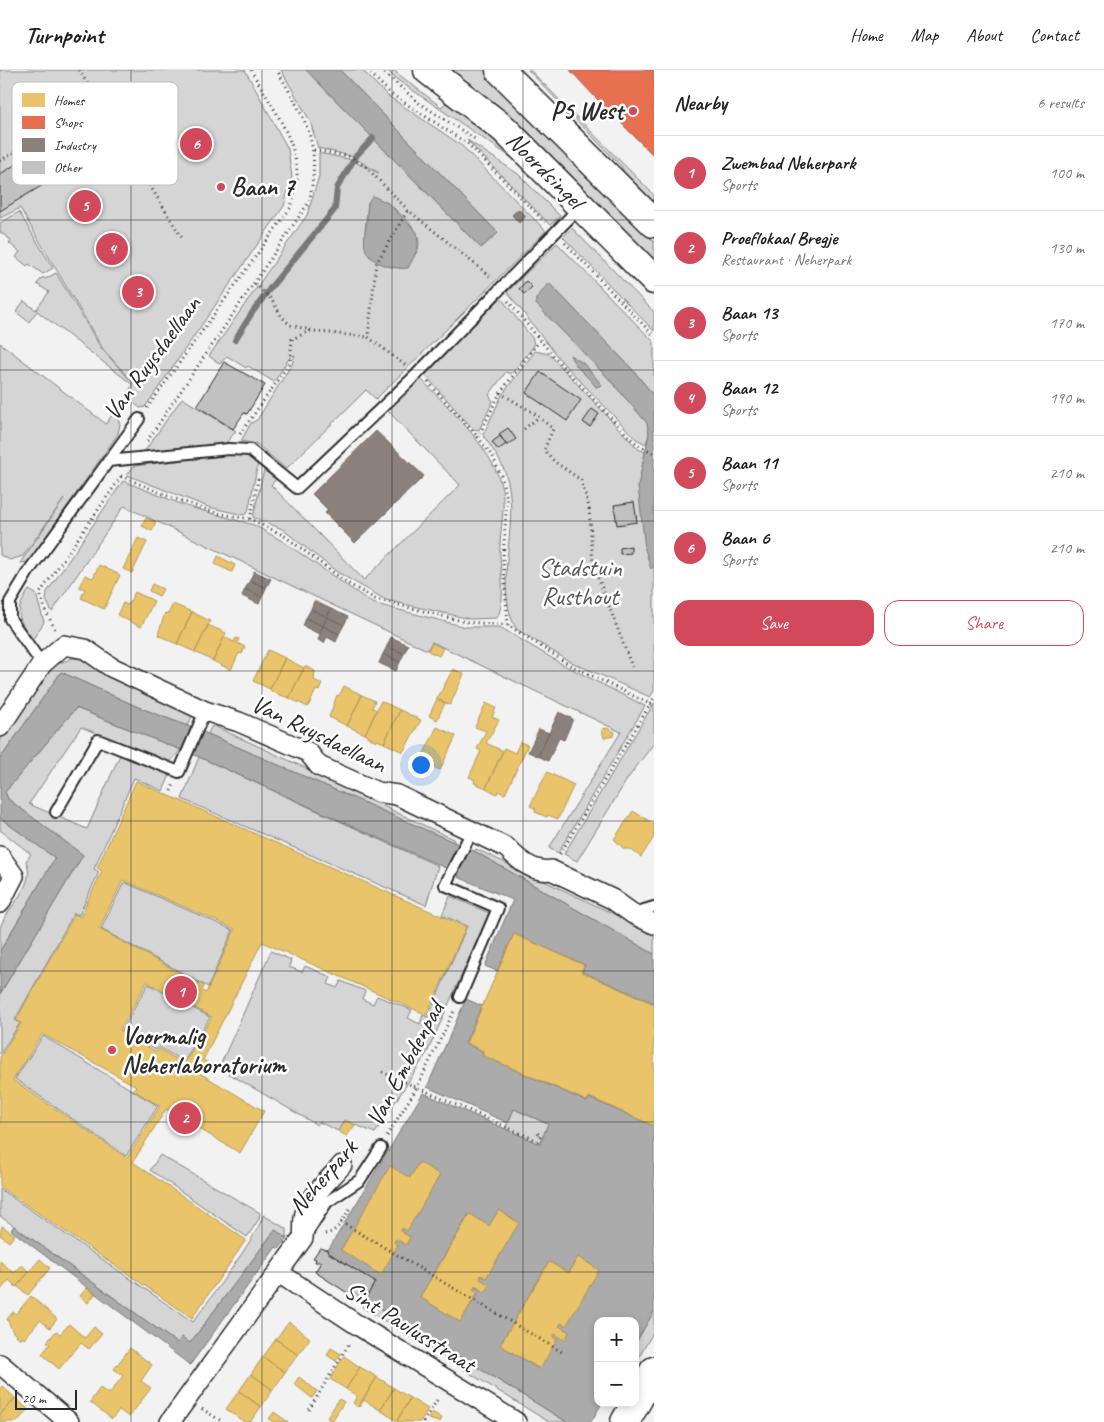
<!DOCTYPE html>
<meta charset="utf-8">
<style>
body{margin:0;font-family:Caveat,sans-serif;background:#f6f6f6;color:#202124}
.controls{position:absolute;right:15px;bottom:15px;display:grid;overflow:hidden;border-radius:10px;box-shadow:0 2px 8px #0003}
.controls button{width:45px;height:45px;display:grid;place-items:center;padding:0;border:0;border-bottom:1px solid #e0e0e0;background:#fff;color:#202124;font:25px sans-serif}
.scale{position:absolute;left:15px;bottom:12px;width:62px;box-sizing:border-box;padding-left:5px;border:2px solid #2b2b2b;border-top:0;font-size:14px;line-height:18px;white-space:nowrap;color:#2b2b2b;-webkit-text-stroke:4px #fff;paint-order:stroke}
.you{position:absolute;left:420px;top:694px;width:18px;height:18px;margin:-12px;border:4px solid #fff;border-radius:50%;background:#1a73e8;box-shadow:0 0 0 8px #1a73e833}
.badge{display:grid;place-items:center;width:32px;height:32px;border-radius:50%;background:#d1495b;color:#fff;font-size:16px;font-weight:700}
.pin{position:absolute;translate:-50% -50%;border:2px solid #fff;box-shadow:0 1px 5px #0006}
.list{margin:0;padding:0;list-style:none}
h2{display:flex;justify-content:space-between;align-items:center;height:65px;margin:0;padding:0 20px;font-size:21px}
h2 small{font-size:16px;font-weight:400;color:#757577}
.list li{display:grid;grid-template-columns:32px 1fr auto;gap:15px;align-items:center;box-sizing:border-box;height:75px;padding:0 20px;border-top:1px solid #e0e0e0}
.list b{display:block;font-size:19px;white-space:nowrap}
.list p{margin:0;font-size:16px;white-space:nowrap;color:#757577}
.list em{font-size:16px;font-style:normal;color:#757577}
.actions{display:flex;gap:10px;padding:15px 20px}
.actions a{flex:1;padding:11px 0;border:1px solid #d1495b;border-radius:15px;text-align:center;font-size:18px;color:#d1495b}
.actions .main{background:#d1495b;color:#fff}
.map{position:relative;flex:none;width:654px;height:1352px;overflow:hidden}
header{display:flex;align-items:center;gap:30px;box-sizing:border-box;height:70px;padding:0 25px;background:#fff;border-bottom:1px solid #e0e0e0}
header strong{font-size:24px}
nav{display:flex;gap:28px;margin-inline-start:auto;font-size:18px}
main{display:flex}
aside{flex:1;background:#fff}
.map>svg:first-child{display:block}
.green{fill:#d5d5d5;stroke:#808080;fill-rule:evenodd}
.water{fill:#ababab;stroke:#787878;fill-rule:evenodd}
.homes{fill:#e9c46a;stroke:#b09657;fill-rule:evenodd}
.shops{fill:#e76f51;stroke:#af5b46}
.industry{fill:#8a817c;stroke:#6e6764}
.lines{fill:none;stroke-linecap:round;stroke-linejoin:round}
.stream{stroke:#787878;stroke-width:6}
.building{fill:#c1c1c1;stroke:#2b2b2b}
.lane-casing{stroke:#2b2b2b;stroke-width:14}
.street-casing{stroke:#2b2b2b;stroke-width:22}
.secondary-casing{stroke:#2b2b2b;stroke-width:31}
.path{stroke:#2b2b2b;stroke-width:3;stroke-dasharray:1 4;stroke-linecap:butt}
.lane{stroke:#fff;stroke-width:10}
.street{stroke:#fff;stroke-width:19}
.secondary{stroke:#fff;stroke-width:28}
.grid{fill:none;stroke:#2b2b2b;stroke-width:1;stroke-opacity:0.55}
.poi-dot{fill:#d1495b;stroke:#fff;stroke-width:2}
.labels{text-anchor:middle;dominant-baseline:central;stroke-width:5;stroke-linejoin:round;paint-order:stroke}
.poi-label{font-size:25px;font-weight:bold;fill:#2b2b2b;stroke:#fff;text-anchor:start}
.street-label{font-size:25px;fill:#2b2b2b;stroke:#fff}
.park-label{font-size:25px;fill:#565656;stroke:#fff}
.key{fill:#fff;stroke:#bfbfbf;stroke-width:1}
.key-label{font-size:14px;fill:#2b2b2b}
</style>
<header>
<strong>Turnpoint</strong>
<nav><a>Home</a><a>Map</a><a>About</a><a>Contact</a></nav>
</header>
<main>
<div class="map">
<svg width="654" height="1352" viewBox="0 0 654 1352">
<rect width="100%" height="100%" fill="#f2f2f2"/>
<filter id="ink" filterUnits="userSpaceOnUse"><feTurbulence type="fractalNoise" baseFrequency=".02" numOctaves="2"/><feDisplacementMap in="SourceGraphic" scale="10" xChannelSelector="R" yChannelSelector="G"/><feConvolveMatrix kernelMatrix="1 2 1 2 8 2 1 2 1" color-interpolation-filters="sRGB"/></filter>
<g filter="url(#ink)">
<path class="green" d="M0 0H245L288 79 292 107 284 136 145 337 140 338 125 326 133 315 37 241 29 252 16 242 24 231 36 240 49 222 37 214 43 207 45 209 56 203 101 278 134 314 103 279 20 138 0 148Z
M281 0H306L481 178 498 163 340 0H362L388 26 461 75 546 161 376 329 366 320 286 399 257 374 241 371 251 353 257 350 292 294 295 285 290 287 274 312 248 296 246 298 227 286 220 294 209 286 307 145 319 106V83L348 89 379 103 351 86 318 78 310 51ZM368 132 388 133C401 145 428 163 416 183 413 189 408 194 403 198L384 195 369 186 365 162Z
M387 0H393L441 37 450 30 479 53 528 99 396 9Z
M448 0H485L654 172V194Z
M528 0H530L654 125V139L630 115 621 96Z
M466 69 518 104 560 146 550 155Z
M19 142 53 198 43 204 29 194 27 196 16 187 20 182 9 173 11 170 0 162V153Z
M572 158 654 242V261L563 167Z
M557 173 654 272V326L633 300 551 215 536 229V234L609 309 647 353 649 364 646 374 636 369 561 291 507 222Z
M501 228 533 269 534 276 511 304 506 302 489 325 493 331 479 360 473 359 424 304Z
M0 273 106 354 114 342 120 354 118 364 28 492 20 493 64 429 23 486 10 490 0 485Z
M535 281 549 284 638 379 645 382 638 416 652 498 654 496V621L650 627 569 591 516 559C491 510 523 452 505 402 500 389 491 377 483 365L502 325Z
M420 308C448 338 501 384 503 428 504 447 499 466 500 485 501 506 506 530 497 548L470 549 386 530 337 502 282 459 253 447 264 400 276 409 271 415 364 510 460 415 388 341Z
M182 328 236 361 225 374 144 382Z
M236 384 248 386 258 393 248 442 244 445 208 437 127 405 134 396Z
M123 411 186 436 254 455 284 472 372 533 466 557H500L560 593 645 636 558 783 549 778 621 662 432 572 427 580 124 436 52 542 46 530 47 522Z
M29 520 36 524 44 552 33 569C17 549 14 542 29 520Z
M73 588 81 589 193 643 188 656 138 637 61 602 0 689V670L46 604 57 594Z
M654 633V673L628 708 577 791 564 784Z
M76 638 181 680 169 693 81 657 29 734 87 759 120 685 170 705 163 721 134 708 94 799 99 802 79 845 74 843 15 950 20 953 0 984V924L83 785 8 729 5 722Z
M214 656 384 734 383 736 453 769 455 773 208 664 211 657Z
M199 687 438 796 426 835 182 729Z
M0 748 55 788 0 881C0 874 0 864 0 858 7 836 37 816 26 791L31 784 0 760Z
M476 779 654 863V884L474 781Z
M124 812 233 860 208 917 101 859Z
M450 826 489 843 427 983 375 1063 344 1050 338 1061 319 1052 317 1055 219 998 271 881 291 890 289 897 302 902 305 896 331 907 328 914 337 918 341 911 365 921 362 929 373 934 377 926 412 940 408 948 420 954 423 945 428 947 467 856 442 845Z
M148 914 210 947 184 992 159 977 156 980 122 960Z
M43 966 158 1036 126 1086 15 1009Z
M514 1039 548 1054 540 1074 505 1059Z
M160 1085 260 1143 259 1149 247 1167 150 1100Z
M0 1119 193 1252C205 1235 262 1160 263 1145L287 1159V1168L275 1160 190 1273H177L0 1146Z
M365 1229 567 1352H549L362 1237Z
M654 1241V1261L635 1294V1274Z"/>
<path class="water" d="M306 0H340L498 163 481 178Z
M373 126 388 133 417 162 418 179 408 198C399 199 389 197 381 194 358 183 365 169 367 148 368 140 366 131 373 126Z
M547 215H551L633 300 654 326V496L651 499 645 479 638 416 649 364 647 353 609 309 536 234V229Z
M570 285 583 293 602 315 596 317C588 306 575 298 570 285Z
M61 602 138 637 208 664 474 781 654 884V933L582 902 585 895 514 864 497 901 485 896 513 830 458 807 459 804 199 687 76 638 5 722 8 729 83 785 0 924V881L55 788 0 748V689Z
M466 929 482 936 465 973 483 982 482 985 587 1032 589 1028 654 1056V1241L635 1274V1251H598V1333H602L591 1352H567L365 1229 375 1212 327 1182 423 1023 540 1074 548 1054 514 1039 508 1053 427 1017ZM419 1092 440 1105 407 1161 402 1158 400 1161 410 1167 406 1175 396 1169 394 1172 398 1175 380 1204 341 1180 390 1097 410 1108ZM499 1140 519 1153 486 1208 481 1205 480 1209 489 1215 485 1222 475 1217 473 1220 478 1223 460 1252 420 1227 469 1144 489 1156ZM578 1187 599 1200 566 1255 561 1253 559 1256 569 1262 565 1269 555 1264 553 1267 557 1270 539 1299 500 1275 549 1192 569 1203Z
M14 1156 177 1273 182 1267 190 1273 275 1160 287 1168 279 1179 276 1177 190 1295 11 1160Z"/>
<path class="homes" d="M146 448 156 452 152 461 142 456Z
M138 468 147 472 132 503 123 499Z
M218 486 235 495 232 502 215 494Z
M99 495 120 505 104 539 81 528 85 519 79 517 85 505 93 508Z
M152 514 163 519 159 526 149 521Z
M135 522 154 531 141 557 117 545 123 533 128 535Z
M173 534 192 542 177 574 158 565 165 543 168 544Z
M192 542 210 551 195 582 177 574Z
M208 555 226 563 213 591 195 582Z
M224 567 234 572 236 568 239 569 237 573 245 577 242 584 239 583 231 600 213 591Z
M432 573 443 578 439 586 428 581Z
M268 580 285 588 270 619 253 611Z
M285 588 304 598 289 628 272 622 270 619Z
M305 596 315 601 314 610 322 614 319 621 316 620 308 637 289 628Z
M453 599 464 604 450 635 437 629Z
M344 616 362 625 347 656 329 647 337 625 339 626Z
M362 625 375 631 372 638 377 640 365 664 347 656Z
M437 629 445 633 437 650 429 646Z
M381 631 400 640 384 673 377 670 376 672 365 664Z
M486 633 496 638 492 647 499 650 486 673 503 681 486 718 474 713 475 710 469 707 481 681 477 679 486 661 475 657Z
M400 640 421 650 403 682 384 673Z
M437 657 456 666 440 700 420 691Z
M607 658 615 662 614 666 604 668 602 659Z
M520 672 528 675 505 724 498 721 497 724 486 718 504 678 515 683Z
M547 702 574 715 558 749 548 745 547 747 535 742 536 739 530 736Z
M136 711 466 857 427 945 262 872 203 990 208 993 203 1001 198 998 196 1001 264 1041 240 1083 166 1039 133 1092 246 1170 192 1248 0 1117V987L21 953 16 950 75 844 80 847 102 801 97 798ZM123 810 235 859 206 923 202 921 204 916 99 859ZM147 912 212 947 184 994 159 979 156 982 120 960ZM42 964 136 1016 133 1020 160 1036 127 1088 13 1010Z
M633 741 654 754V767L641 787 630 779H624L614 769Z
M514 864 584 895 581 902 654 934V1056L589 1027 587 1031 482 985 484 981 466 973Z
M345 1050 355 1055 347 1066 339 1062Z
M419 1092 440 1105 407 1161 402 1158 400 1161 410 1167 406 1175 396 1169 394 1172 398 1175 381 1205 341 1180 390 1096 410 1108Z
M499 1140 519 1153 486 1208 481 1205 480 1209 490 1215 485 1222 475 1216 473 1220 478 1222 460 1252 420 1227 470 1144 489 1156Z
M2 1156 15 1165 9 1172 0 1165Z
M578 1187 599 1200 566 1256 561 1253 559 1256 569 1262 565 1270 555 1264 553 1267 557 1270 540 1299 500 1275 549 1192 569 1203Z
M40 1189 50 1198 28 1225 17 1216Z
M0 1191 14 1203 22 1195 29 1202 16 1217 9 1210 0 1221Z
M87 1218 95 1224 88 1233 80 1226Z
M31 1226 57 1249 50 1258 40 1250 24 1269 22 1267 20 1269 13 1262 7 1249 13 1242 16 1244Z
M289 1252 310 1268 298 1285 276 1269Z
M69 1254 85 1268 94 1257 102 1264 89 1279 81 1273 59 1299 42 1284 50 1274 47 1272 56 1261 60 1264Z
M276 1269 298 1285 285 1302 263 1287Z
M130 1278 152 1295 141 1311 151 1318 129 1347 119 1340 112 1349 90 1332 100 1318 109 1324 123 1306 114 1299Z
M331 1278 341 1284 336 1291 327 1285Z
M344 1286 360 1297 346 1319 330 1309Z
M263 1287 285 1302 273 1320 251 1304Z
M360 1297 377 1307 358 1337 353 1333 357 1326 346 1319Z
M251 1304 273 1320 261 1337 239 1321Z
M299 1307 317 1321 312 1328 294 1314Z
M377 1307 394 1318 380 1340 364 1330 359 1337Z
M2 1316 15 1328 0 1345V1318Z
M394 1318 410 1328 397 1351 380 1340Z
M239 1321 261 1337 250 1352H244L226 1339Z
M15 1328 28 1339 17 1352H0V1345Z
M410 1328 428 1339 420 1352H399L397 1351Z
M339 1329 344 1332 332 1351 327 1348Z
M274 1342 288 1352H273L269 1349Z
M432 1342 442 1348 440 1352 428 1349Z"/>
<path class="shops" d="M570 0H654V86L595 27Z"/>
<path class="industry" d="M518 139 526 146 519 153 512 145Z
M376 361 424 406 355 473 325 443 328 440 312 424Z
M254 501 271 509 266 518 250 510Z
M250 510 266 518 262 527 245 519Z
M245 519 262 527 259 534 242 526Z
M314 531 331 539 327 547 311 539Z
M311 539 327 547 323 556 306 548Z
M331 539 348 547 344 555 327 547Z
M327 547 344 555 339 564 323 556Z
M306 548 323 556 319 564 303 556Z
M323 556 339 564 336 572 327 567 324 573 318 570Z
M391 567 408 575 404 584 387 576Z
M387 576 404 584 400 592 383 584Z
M383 584 400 592 396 601 379 593Z
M559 642 573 649 564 670 559 668 548 691 538 686Z
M539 659 549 663 538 686 528 682Z"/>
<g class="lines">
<path class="stream" d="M235 270 252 243 271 217 335 139 337 118 356 86 373 68"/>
</g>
<path class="building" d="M54 71 69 85 71 98 0 141V104Z
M526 211 532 217 524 224 519 219Z
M224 292 265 315 247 344 244 343 233 359 197 336Z
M540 302 581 330 567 351 526 323Z
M592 339 599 344 590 357 583 352Z
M508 358 516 369 507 376 499 364Z
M500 366 506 374 498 380 492 372Z
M634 432 637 452 617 455 614 435Z
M631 476V483L620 484V478Z
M320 1178 328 1180 327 1182 375 1212 363 1233 315 1202 321 1192H315L316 1189 313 1188Z"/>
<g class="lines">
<defs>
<path id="lane" d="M108 391 229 379 250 380 297 418 417 304 580 137
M42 594 10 549V532L28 502 139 349
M56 742 98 670 179 702 205 641
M634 843 654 837
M460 927 498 838 445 815 472 761
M307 1163 327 1132 360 1110 381 1078"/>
<path id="street" d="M0 657 42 594 64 575 85 579 111 597 205 641 239 652 308 682 319 696 377 722 397 725 507 778C519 791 534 803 551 800L612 829 633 844 654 854
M0 786 14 806 0 833
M279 1203 359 1256 516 1352
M0 1294 69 1352
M170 1352 303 1168C304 1161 303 1154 304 1148 306 1130 331 1108 342 1095"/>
<path id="secondary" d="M428 0 504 59 654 210
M500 0 654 153
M625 1352 654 1301"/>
</defs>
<use href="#lane" class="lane-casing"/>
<use href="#street" class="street-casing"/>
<use href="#secondary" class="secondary-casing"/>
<path class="path" d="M79 0 182 168
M367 0 391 24 468 74 545 152
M381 0 419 33 475 69
M314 80 351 87 366 97 408 140 492 208
M0 91 98 32
M565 173 654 266
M255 214 271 229 282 247 290 255 319 262 368 267
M508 231 554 287 630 368 638 375 654 383
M405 295 368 267 376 194 408 140
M428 312 478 367
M500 323 534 343 553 359 544 380 555 392 581 410 589 437 593 494 632 597
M147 338 291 137C293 128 296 119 297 110 299 70 269 33 251 0
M524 359 539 347
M240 364 290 293 292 269 312 260
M147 371 309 132C322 72 306 51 277 0
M121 406 170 427 216 443 250 449 283 465 347 513 375 529 466 552 508 555 570 595 654 636
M250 449 259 405
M508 555 503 489 507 428 501 406 493 387 478 367 500 323 540 270
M55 559 45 540 40 523 123 404
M171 721 174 714
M560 784 654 628
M382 1002 538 1071 541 1065 535 1062
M387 1066 417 1017 455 939
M341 1152 562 1282
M325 1164C339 1162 344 1147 351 1136
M202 1339 223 1352
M309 1340 350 1272
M423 1352 439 1327"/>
<use href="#lane" class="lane"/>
<use href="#street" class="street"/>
<use href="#secondary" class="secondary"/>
</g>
</g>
<path class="grid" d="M131 0V1352M262 0V1352M392 0V1352M523 0V1352M0 150H654M0 300H654M0 451H654M0 601H654M0 751H654M0 901H654M0 1052H654M0 1202H654"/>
<g class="poi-dot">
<circle cx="633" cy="41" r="5"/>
<circle cx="221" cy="117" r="5"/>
<circle cx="112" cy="980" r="5"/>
</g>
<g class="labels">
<g class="poi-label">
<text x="623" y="41" text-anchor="end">P5 West</text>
<text x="231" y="117">Baan 7</text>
<text x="122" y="966">Voormalig<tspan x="122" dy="29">Neherlaboratorium</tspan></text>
</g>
<g class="street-label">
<text transform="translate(545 100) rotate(45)">Noordsingel</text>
<text transform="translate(152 288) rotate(-54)">Van Ruysdaellaan</text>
<text transform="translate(319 664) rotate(26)">Van Ruysdaellaan</text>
<text transform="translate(405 994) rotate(-62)">Van Embdenpad</text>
<text transform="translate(323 1107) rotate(-49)">Neherpark</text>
<text transform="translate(410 1257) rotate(32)">Sint Paulusstraat</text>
</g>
<g class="park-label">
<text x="580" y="498">Stadstuin<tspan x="580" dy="29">Rusthout</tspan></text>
</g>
</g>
<rect x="12" y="12" width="166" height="103" rx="8" class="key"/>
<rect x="22" y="23" width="23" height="14" fill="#e9c46a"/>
<rect x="22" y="46" width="23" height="13" fill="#e76f51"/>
<rect x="22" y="68" width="23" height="14" fill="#8a817c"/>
<rect x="22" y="91" width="23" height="13" fill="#c1c1c1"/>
<g class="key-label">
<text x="54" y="35">Homes</text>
<text x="54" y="57">Shops</text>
<text x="54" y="80">Industry</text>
<text x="54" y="102">Other</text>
</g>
</svg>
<div class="controls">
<button>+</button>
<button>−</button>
</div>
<div class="scale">20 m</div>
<div class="you"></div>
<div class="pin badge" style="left:181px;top:922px">1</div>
<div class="pin badge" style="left:185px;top:1048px">2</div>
<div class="pin badge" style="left:138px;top:222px">3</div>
<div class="pin badge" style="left:112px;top:179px">4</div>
<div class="pin badge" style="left:85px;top:136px">5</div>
<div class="pin badge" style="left:196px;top:74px">6</div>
</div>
<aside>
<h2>Nearby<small>6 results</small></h2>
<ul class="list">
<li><span class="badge">1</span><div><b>Zwembad Neherpark</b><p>Sports</p></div><em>100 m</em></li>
<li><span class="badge">2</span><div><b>Proeflokaal Bregje</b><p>Restaurant · Neherpark</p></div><em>130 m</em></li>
<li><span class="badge">3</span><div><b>Baan 13</b><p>Sports</p></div><em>170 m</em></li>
<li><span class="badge">4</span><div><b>Baan 12</b><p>Sports</p></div><em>190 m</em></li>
<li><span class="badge">5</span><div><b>Baan 11</b><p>Sports</p></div><em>210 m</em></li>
<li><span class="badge">6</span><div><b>Baan 6</b><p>Sports</p></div><em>210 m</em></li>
</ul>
<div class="actions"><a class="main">Save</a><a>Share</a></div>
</aside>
</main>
